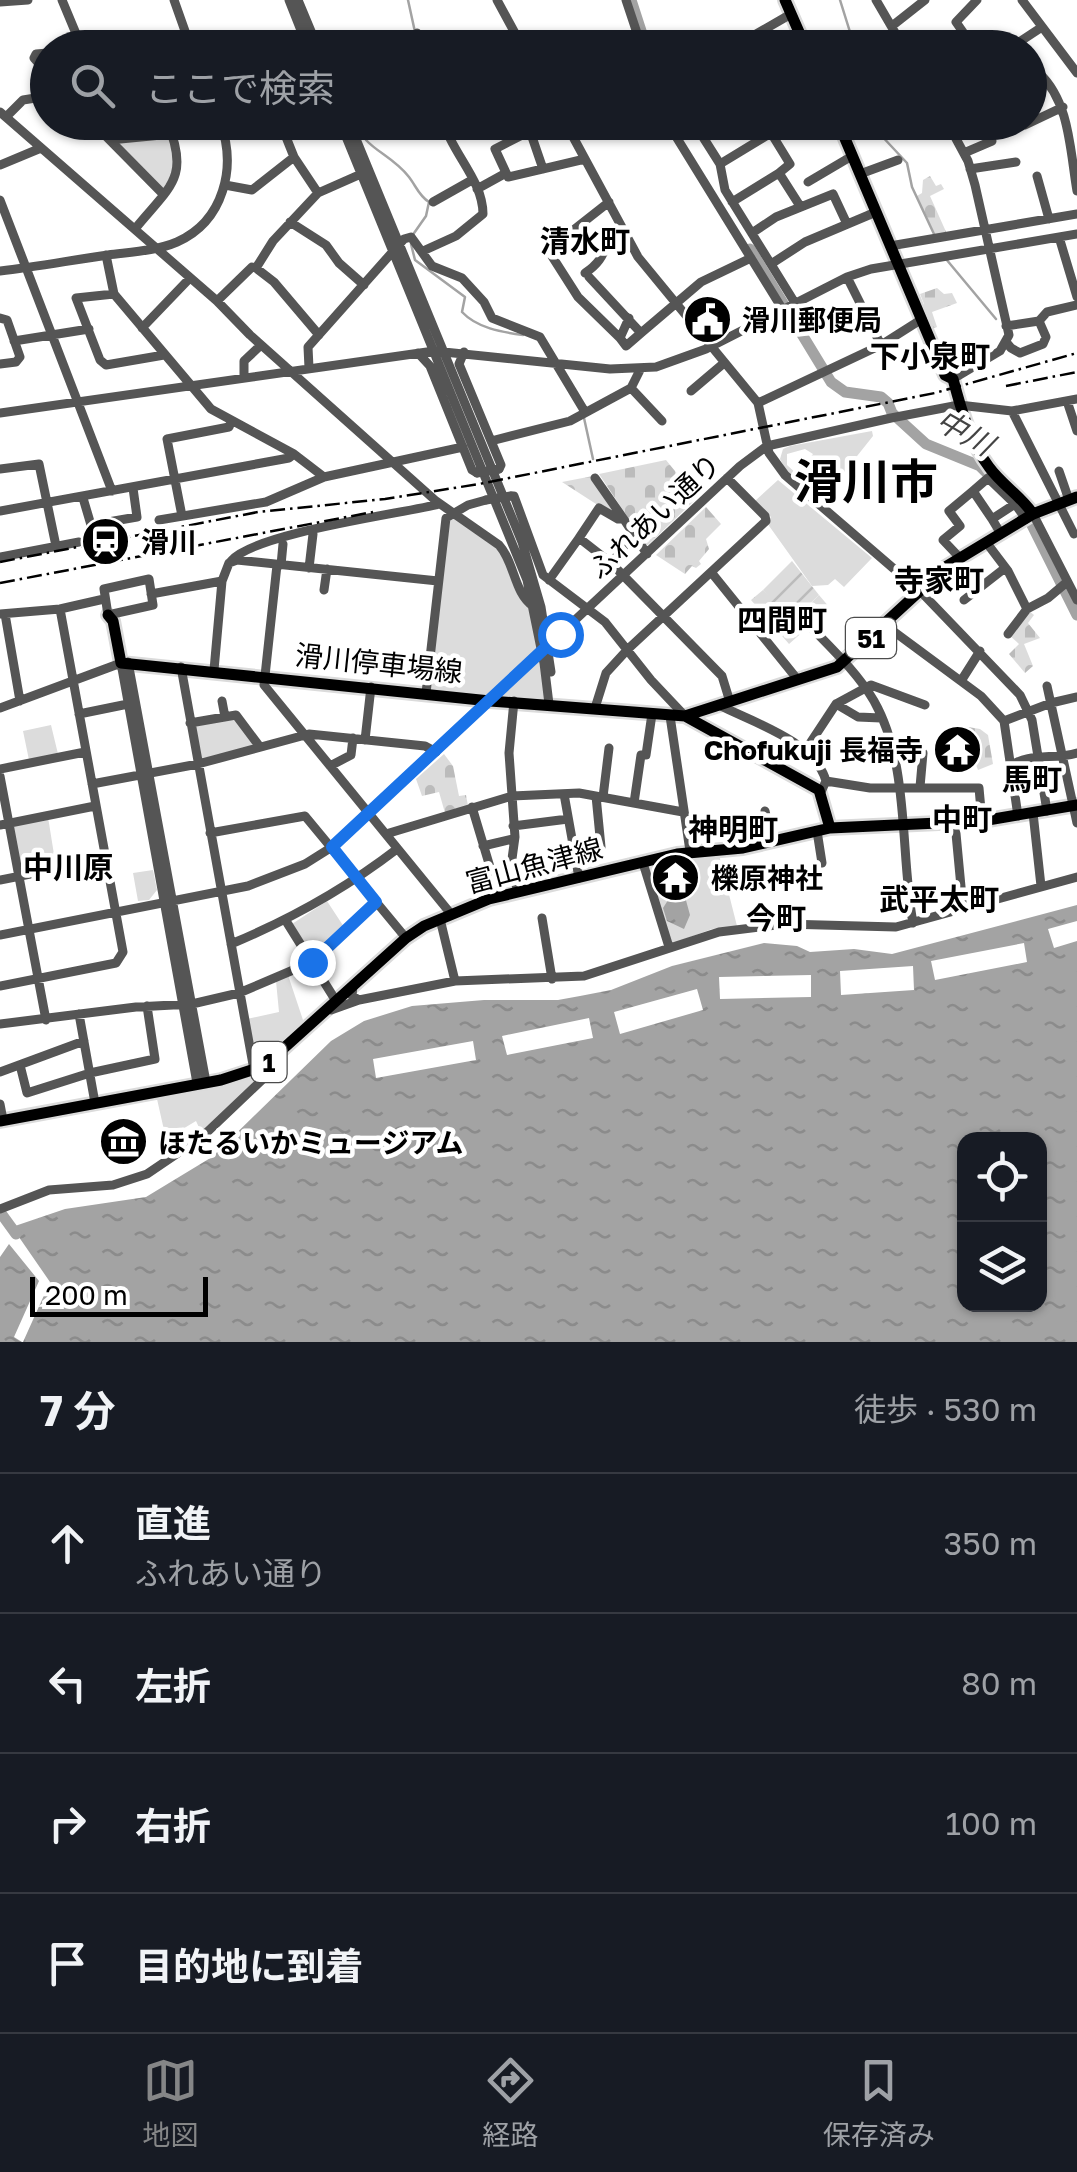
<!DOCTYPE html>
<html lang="ja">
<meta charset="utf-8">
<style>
body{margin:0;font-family:"Golos Text","Noto Sans JP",sans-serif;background:#20242c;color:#f1f3f6}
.controls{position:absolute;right:30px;bottom:30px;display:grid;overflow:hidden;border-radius:20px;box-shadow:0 2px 8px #0004}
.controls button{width:90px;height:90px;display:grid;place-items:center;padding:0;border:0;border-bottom:2px solid #363941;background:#171b24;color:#f1f3f6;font:50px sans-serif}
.scale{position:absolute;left:30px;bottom:25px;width:178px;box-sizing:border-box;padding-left:10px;border:5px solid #000;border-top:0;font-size:28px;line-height:35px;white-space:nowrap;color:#000;-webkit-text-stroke:8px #fff;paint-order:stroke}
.stop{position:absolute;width:30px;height:30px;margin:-22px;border:8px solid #1a73e8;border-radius:50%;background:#fff}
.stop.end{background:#1a73e8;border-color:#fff;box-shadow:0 2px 10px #0008}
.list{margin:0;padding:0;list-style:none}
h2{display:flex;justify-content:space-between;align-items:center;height:130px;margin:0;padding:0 40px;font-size:42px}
h2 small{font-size:32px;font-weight:400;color:#9ea1a6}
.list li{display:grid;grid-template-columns:65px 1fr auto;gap:30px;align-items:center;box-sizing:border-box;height:140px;padding:0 40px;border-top:2px solid #363941}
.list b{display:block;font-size:38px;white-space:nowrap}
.list p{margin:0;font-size:32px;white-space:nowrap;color:#9ea1a6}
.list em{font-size:32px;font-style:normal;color:#9ea1a6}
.icon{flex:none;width:55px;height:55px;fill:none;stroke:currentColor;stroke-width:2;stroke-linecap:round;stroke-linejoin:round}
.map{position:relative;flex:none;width:1077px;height:1342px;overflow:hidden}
.search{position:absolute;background:#171b24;box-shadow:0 2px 8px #0004;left:30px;right:30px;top:30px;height:110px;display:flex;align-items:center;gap:25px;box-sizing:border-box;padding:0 35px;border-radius:55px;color:#9ea1a6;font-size:38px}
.sheet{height:690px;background:#171b24}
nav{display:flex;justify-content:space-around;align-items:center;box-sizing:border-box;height:140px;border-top:2px solid #363941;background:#171b24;font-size:28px;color:#9ea1a6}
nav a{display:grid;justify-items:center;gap:5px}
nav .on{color:#858687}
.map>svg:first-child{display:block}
.green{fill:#dcdcdc}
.cemetery{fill:url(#cemetery-stones)}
.garden{fill:url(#garden-furrows)}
.water{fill:url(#water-ripples);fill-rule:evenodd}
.pier{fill:#fff}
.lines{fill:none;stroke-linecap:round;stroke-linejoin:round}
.stream{stroke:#a3a3a3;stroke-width:2.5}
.river{stroke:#a3a3a3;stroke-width:11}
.major-casing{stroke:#dbdbdb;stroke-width:16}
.minor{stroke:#555;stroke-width:9}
.major{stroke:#000;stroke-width:11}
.rail{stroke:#000;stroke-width:2.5;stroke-dasharray:15 5 2.5 5;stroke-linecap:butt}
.minor-bridge{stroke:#555;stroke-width:9}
.route{stroke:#1a73e8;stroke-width:12}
.labels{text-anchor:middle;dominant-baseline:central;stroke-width:9;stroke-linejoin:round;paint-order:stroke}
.shield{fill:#fff;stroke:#4c4c4c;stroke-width:2.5}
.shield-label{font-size:25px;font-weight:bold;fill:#000}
.poi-label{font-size:28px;font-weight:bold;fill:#000;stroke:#fff;text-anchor:start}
.street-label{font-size:28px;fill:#000;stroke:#fff}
.neighbourhood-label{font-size:30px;font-weight:bold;fill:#000;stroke:#fff}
.water-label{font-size:30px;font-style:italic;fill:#444;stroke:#fff}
.town-label{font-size:48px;font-weight:bold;fill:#000;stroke:#fff}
</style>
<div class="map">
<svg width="1077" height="1342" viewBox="0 0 1077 1342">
<defs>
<pattern id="cemetery-stones" width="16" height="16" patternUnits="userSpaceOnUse" patternTransform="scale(2.5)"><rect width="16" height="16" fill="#dcdcdc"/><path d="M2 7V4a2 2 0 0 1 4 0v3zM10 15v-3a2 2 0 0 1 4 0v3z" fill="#bbb"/></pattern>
<pattern id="garden-furrows" width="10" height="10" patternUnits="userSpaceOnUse" patternTransform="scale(2.5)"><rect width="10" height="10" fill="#dcdcdc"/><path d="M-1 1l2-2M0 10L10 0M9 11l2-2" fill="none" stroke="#bbb"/></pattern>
<pattern id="water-ripples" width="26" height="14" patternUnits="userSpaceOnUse" patternTransform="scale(2.5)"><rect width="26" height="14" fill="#a3a3a3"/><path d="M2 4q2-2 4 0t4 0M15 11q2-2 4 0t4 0" fill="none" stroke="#8b8b8b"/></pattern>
</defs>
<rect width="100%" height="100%" fill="#fff"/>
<path class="green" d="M169 137 176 168 162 190 116 142Z
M872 431 873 436 838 480 810 458 813 454 805 449 787 454V465L824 499 822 502 787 472 780 459 783 449 790 446Z
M778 480 872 558 844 587 835 579 828 585 812 586 767 523 771 517 755 501Z
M451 512 499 545 533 606 549 704 426 693Z
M235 716 260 747 198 764 190 724Z
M51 725 58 754 29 760 23 731Z
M48 817 56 867 19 872 13 824Z
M719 855 737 926 712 929 671 944 646 865Z
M153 870 157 890 149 900 138 901 133 873Z
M327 901 344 927 314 957 292 924Z
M288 975 304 1023 257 1060 247 1019 279 1012 276 981Z
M258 1075 260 1077 203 1136 196 1121 166 1139 157 1099 222 1087Z"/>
<path class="cemetery" d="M930 176 936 186 941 184 944 189 930 196 947 234 936 236 917 196 922 193 923 180Z
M937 288 944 294 952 293 957 303 932 312 937 327 930 330 921 309 924 304 920 294Z
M666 460 697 498 647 546 599 474Z
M593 476 619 515 610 513 562 482Z
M706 507 721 524 706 539 709 549 699 561 701 564 696 568 692 566 685 574 656 555Z
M763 590 777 603H783L789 611 811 603 819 595 830 608 789 644 751 600Z
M1029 611 1034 615 1028 623 1040 638 1024 644 1033 666 1025 673 1009 654 1019 644 1009 635Z
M962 726 980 729 988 735 993 764 978 770 973 757 976 755 973 738 962 739Z
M444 754 453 766 459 796 466 795 468 806 445 813 439 792 422 796 416 779Z"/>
<path class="garden" d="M792 561 819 595 799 614 793 609 789 612 783 603 771 608 767 603 771 599 763 590Z"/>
<path class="water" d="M684 893 690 915 684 929 667 921 663 908 670 897Z
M1077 905V1342H23L50 1282 12 1227 65 1209 146 1197 212 1157 331 1041 364 1021 412 1006 484 1000H558L580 996 611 990 672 966 764 943 797 946 810 952 854 949 892 954ZM964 1140H1040V1304H964Z
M9 1244 39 1281 14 1337 22 1342H0V1257Z"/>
<path class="pier" d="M1077 921V941L1054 948 1048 929Z
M1024 943 1027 962 935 980 931 961Z
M913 966 914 990 841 995 840 971Z
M811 975V997L720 999 719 977Z
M697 989 703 1010 620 1034 614 1012Z
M589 1018 593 1038 507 1055 502 1036Z
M473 1041 476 1060 376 1078 373 1059Z"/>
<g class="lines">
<path class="stream" d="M840 0 855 48
M399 48 415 32 408 0
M368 122 366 140C378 153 395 159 409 177 416 186 419 196 429 202L426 216 412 236
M875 122 878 132 907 163 912 187 934 234
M411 244 415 260 465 297 462 312C477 328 501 332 523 335
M946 259 996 319
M584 418 593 459"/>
<path class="river" d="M631 0 642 34
M750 249 831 382 845 392 881 397 888 403 892 413 926 444 980 466 996 482
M1024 509 1077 615
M0 1212 16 1234"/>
<defs>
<path id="major" d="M785 0 806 48
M838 122 945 375 953 379C961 409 970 442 989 467 1002 485 1021 496 1033 514
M108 615 113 621 121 663 490 701 685 716 837 667 947 566 1033 514 1077 497
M685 716 819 790 830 828
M0 1121 221 1080 264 1066 406 938 424 926 489 899 677 854 743 848 830 828 982 821 1077 805"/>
</defs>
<use href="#major" class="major-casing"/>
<path class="minor" d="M62 0 82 48
M174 0 191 48
M289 0 308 48
M298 0 318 48
M497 0 523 48
M626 0 642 48
M876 0 904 48
M1022 0 1077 73
M0 2 28 0
M892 26 925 0
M417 33 421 48
M108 48 244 36H304
M732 48 791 14
M974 48 956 22 977 0
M975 48 991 37
M1010 48 1042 27
M48 53 36 54 34 58 48 74
M1030 76 1039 73C1070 102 1070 151 1077 191
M0 112 217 301 250 335 436 501 499 545C515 563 514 593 533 606
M6 117 23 100 48 96
M92 122 163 194
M280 122 294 157 318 193
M340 122 527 580 544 663 549 704
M349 122 522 542 541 607 551 672
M565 122 638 257 758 403 769 453 785 475 922 593 1020 695 1032 720 1047 811
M667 122 783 310
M717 122 701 134 720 164 725 190 795 303
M947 122 968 161 975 185 1009 335 1000 351 953 379
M1024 122 1025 125 1063 107
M771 133 783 125 782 122
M953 133 968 122
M110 140 213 130 237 122
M964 153 992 141
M720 164 771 133 790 164 779 173
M0 165 41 148
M543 169 530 131 495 149 508 177 585 159
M970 169 1016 162
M860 174 898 160
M1037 176 1049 219
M808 182 852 156
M225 185 252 190 294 157
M477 189 506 173
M0 200 112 491
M433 202 472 180
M609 202 548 250 578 297 620 338
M732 202 779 173 800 206
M290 222 326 245 339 263 364 285
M135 229C169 187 191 178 167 122
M752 233 776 217 833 194 847 224
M1059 237 1077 297
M890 246 1077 214
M423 251 456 236 483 214C483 181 453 154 443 122
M106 255 114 294 211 409 294 454 324 477
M771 264 805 242 876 212
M256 268 274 282 319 335
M0 271C36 267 72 260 108 255 131 252 156 251 177 242 224 221 237 167 220 122
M585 273C610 257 602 241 621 226
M589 277 641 333 701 282 751 258
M847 277 881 345
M114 294 76 298 100 360 106 365 164 355
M217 301 252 267 256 268 273 241 318 193 361 174
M0 318 7 320 20 357 16 362 0 364
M629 318 620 338 626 346 641 333
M1039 321 1047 312 1077 305
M142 328 190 278
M14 341 89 329
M1006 342 1011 348 1020 353 1043 344 1046 337 1039 321 1006 326
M464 352 459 364 501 465 499 469
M418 353 430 366 472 470 477 473
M309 368 308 347 404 239 411 237 432 266 462 278 484 302 492 318 540 337 585 412
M244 378V361L261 345
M631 388 662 421
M691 391 724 363
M1067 401 1077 431
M758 403 881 345 922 319
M1012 411 1074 534
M0 413 434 351 610 369 656 367 706 349 847 277 871 269 1077 234
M491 441 570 421 631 388 640 370
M0 469 39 464 56 546
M1059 471 1069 500
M595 478 623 518
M511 496H514L543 575 605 622 651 680 685 716
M83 498 91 525 137 517 133 488
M0 511 289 458 294 454
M1033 514 1077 600
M182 516 167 439 229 427 231 422
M992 519 973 491 988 478 1015 504
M159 520 266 502 324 477 463 447
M634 534 611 563 722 676 730 702
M1001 534 992 519 1015 504 1026 519
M579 538 599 508 618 519 623 518 647 554
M986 542 1008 571 1027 609 1048 598 1067 582
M0 557 79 542
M960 558 943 540 960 526 949 511 973 491
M231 561C254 533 399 514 440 504
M277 565 264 685 451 914
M281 565 283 544
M309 568 313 534
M711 572 798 680
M149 579 153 605 108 615 104 589Z
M549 580 579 538 611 563
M324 590 327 569
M151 594 222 581
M964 600 1005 568
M0 614 60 609 104 599
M5 614 20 701
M808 624C831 648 857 672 874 701 910 764 900 854 913 923
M885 625 981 696 1004 721 1018 816
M1008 634 1027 609
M128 662 206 1082
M181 667 254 1070
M214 670 222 581 229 563 237 560 438 581
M961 681 980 651
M1047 686 1077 823
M426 693 446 518 468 505 486 500
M222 701 225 717
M514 701 509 753 515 837 511 866 518 892
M836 704 871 685 925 705
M719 705C752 722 815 741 826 781
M0 708 121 663 197 1083
M595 708 606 673 628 649 766 521 765 516 727 478
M79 714 128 704
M670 716 690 851
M1004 721 1051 703 1077 697
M190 723 236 715 260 747
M365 740 371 687
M805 751 836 704 858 717 881 718
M330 766 351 755 353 738
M1009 767C1028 752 1054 760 1077 753
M0 769 85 752
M0 776 46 1020
M92 784 198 764 309 734 425 746 436 752
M920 787 923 753
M821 792 826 781 870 788H979L982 821
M564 794 579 878
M596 796 601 847
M603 797 609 748
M634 803 641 755H646L652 714
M472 807 499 897
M765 811 772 842
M1033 813 1041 886
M955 823 963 908
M0 825 95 806
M513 826 568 819
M817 831 822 863
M210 833 305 816 406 938
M386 834 512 796 579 793 683 812
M483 846 513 839
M643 863 669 947
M0 880 106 859
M542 918 552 979
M440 919 455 981
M286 921 336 1001
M0 935 248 886 305 864 332 847 740 466 767 446 891 418 959 405 1012 411 1077 399
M231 944C291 919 345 889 397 849
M0 986 116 963 123 952 60 609
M359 1000 455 981 584 976 719 932 785 924 896 927 1077 877
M331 1010 359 1000 352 996 353 985
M79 1014 95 1103
M0 1024 136 1007 192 1004 239 993 312 962 376 903
M20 1065 27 1093 90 1073 155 1059 147 1006
M0 1072 84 1041
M0 1104 3 1120
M0 1209 49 1190 113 1185 147 1174 203 1136 264 1078V1066"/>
<use href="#major" class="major"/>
<path class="rail" d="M1006 386 1077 372
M0 562 258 512 385 499 479 484 935 393 1077 353
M0 583 373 512"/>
<path class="minor-bridge" d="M477 473 499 469
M486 500 511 496"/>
</g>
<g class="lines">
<path class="route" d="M312 962 376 902 332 847 560 634"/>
</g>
<defs>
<symbol id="civic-disc" viewBox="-11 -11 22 22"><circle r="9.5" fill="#000" stroke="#fff"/><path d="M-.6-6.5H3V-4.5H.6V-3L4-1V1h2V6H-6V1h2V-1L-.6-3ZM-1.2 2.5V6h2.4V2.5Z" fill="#fff"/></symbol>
<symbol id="station-disc" viewBox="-11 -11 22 22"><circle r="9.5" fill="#000" stroke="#fff"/><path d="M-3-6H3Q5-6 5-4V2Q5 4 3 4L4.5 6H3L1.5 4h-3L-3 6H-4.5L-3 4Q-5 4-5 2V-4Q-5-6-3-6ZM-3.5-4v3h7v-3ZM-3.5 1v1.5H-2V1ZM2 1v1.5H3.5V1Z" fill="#fff"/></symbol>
<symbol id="temple-disc" viewBox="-11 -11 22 22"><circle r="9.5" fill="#000" stroke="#fff"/><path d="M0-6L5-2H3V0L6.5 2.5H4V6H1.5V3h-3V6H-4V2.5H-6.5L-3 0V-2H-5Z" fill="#fff"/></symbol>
<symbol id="museum-disc" viewBox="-11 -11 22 22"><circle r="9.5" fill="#000" stroke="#fff"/><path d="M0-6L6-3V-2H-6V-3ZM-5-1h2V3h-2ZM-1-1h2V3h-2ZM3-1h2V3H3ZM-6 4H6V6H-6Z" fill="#fff"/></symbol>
</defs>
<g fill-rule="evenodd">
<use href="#civic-disc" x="680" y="292" width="55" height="55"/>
<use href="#station-disc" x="78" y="514" width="55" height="55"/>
<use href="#temple-disc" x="930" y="722" width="55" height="55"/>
<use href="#temple-disc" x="648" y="850" width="55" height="55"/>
<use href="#museum-disc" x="96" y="1114" width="55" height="55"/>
</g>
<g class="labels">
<g class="shield">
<rect x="846" y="618" width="50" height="40" rx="8"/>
<rect x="251.5" y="1042" width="35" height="40" rx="8"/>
</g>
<g class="shield-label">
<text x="871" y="638">51</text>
<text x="269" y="1062">1</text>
</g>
<g class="poi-label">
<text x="742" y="319">滑川郵便局</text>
<text x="141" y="541">滑川</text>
<text x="923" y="749" text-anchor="end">Chofukuji 長福寺</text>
<text x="711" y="877">櫟原神社</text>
<text x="158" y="1142">ほたるいかミュージアム</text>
</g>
<g class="street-label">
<text transform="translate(654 516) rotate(-43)">ふれあい通り</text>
<text transform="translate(379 663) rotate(6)">滑川停車場線</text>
<text transform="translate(534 865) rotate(-15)">富山魚津線</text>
</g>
<g class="neighbourhood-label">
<text x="585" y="241">清水町</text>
<text x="930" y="356">下小泉町</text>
<text x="939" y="580">寺家町</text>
<text x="782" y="620">四間町</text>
<text x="1032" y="779">馬町</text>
<text x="962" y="819">中町</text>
<text x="733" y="829">神明町</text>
<text x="68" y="867">中川原</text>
<text x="939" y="899">武平太町</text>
<text x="776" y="918">今町</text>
</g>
<g class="water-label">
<text transform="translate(965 432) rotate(30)">中川</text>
</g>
<g class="town-label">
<text x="866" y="481">滑川市</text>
</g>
</g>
</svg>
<div class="controls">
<button><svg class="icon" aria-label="locate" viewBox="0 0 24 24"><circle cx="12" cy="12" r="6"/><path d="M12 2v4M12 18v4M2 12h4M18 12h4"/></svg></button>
<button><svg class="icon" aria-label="layers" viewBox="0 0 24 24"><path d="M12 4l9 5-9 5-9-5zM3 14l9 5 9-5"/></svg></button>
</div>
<div class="scale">200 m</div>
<div class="stop" style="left:560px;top:634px"></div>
<div class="stop end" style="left:312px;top:962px"></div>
<div class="search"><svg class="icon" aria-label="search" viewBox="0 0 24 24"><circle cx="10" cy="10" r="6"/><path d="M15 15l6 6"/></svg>ここで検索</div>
</div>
<section class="sheet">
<h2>7 分<small>徒歩 · 530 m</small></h2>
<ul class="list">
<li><svg class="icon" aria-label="ahead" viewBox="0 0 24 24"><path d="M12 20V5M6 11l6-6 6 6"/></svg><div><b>直進</b><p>ふれあい通り</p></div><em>350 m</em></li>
<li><svg class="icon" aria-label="left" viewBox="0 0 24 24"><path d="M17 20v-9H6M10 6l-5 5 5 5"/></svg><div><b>左折</b></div><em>80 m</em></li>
<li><svg class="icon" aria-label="right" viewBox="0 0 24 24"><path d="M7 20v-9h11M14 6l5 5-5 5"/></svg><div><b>右折</b></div><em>100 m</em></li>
<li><svg class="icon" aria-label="arrive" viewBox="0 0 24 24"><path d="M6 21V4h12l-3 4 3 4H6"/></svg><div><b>目的地に到着</b></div></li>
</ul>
</section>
<nav>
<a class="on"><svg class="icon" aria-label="map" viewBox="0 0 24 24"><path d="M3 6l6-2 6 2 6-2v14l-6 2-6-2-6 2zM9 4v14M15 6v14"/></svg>地図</a>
<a><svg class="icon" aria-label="directions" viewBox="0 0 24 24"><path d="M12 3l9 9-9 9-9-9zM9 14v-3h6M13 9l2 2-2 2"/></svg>経路</a>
<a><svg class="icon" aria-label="saved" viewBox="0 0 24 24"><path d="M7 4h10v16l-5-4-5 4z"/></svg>保存済み</a>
</nav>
